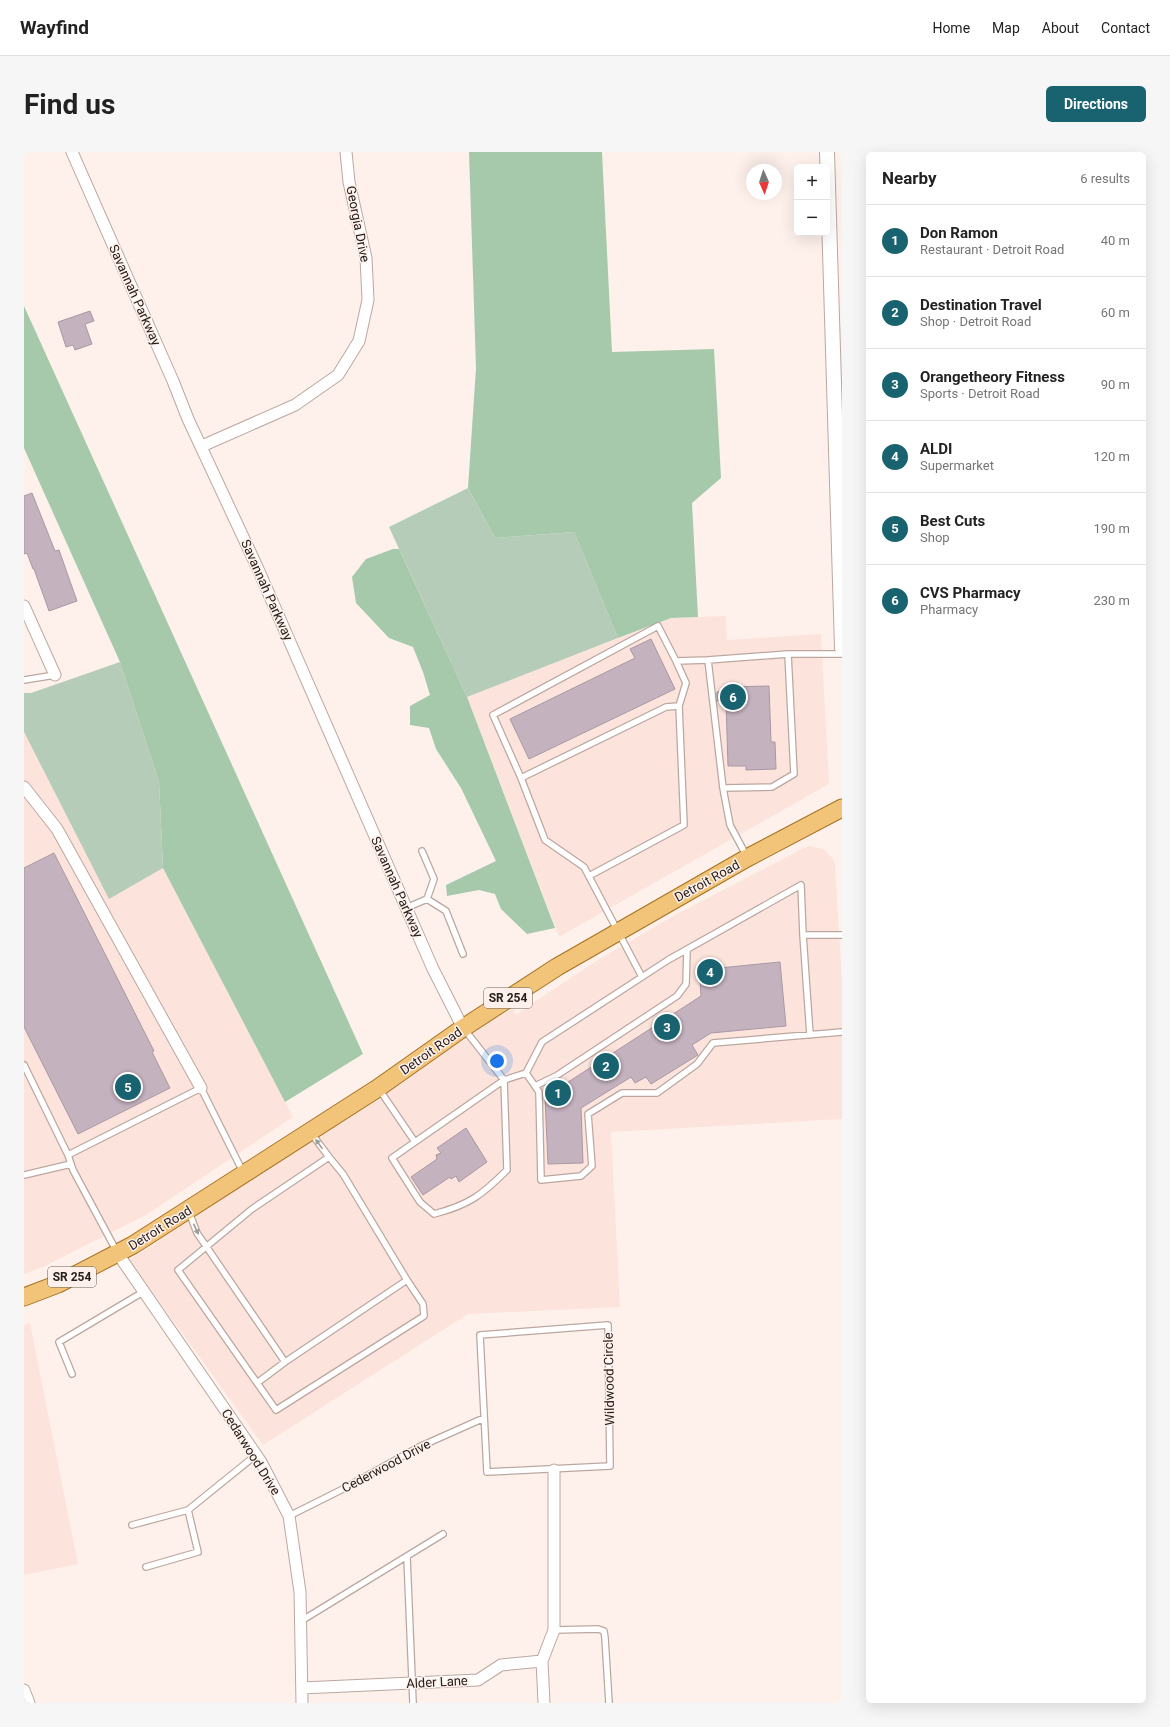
<!DOCTYPE html>
<meta charset="utf-8">
<style>
body{margin:0;font-family:Roboto,sans-serif;background:#f6f6f6;color:#222}
.controls{position:absolute;right:12px;top:12px;display:grid;overflow:hidden;border-radius:6px;box-shadow:0 4px 16px #0002}
.controls button{width:36px;height:36px;display:grid;place-items:center;padding:0;border:0;border-bottom:1px solid #e0e0e0;background:#fff;color:#222;font:20px sans-serif}
.compass{position:absolute;left:722px;top:12px;width:36px;height:36px;border-radius:50%;background:#fff;box-shadow:0 4px 16px #0002;rotate:177deg}
.you{position:absolute;left:473px;top:909px;width:14px;height:14px;margin:-10px;border:3px solid #fff;border-radius:50%;background:#1a73e8;box-shadow:0 0 0 6px #1a73e833}
.badge{display:grid;place-items:center;width:26px;height:26px;border-radius:50%;background:#196270;color:#fff;font-size:13px;font-weight:700}
.pin{position:absolute;translate:-50% -50%;border:2px solid #fff;box-shadow:0 1px 4px #0006}
.list{margin:0;padding:0;list-style:none}
h2{display:flex;justify-content:space-between;align-items:center;height:52px;margin:0;padding:0 16px;font-size:17px}
h2 small{font-size:13px;font-weight:400;color:#767676}
.list li{display:grid;grid-template-columns:26px 1fr auto;gap:12px;align-items:center;box-sizing:border-box;height:72px;padding:0 16px;border-top:1px solid #e0e0e0}
.list b{display:block;font-size:15px;white-space:nowrap}
.list p{margin:0;font-size:13px;white-space:nowrap;color:#767676}
.list em{font-size:13px;font-style:normal;color:#767676}
.map{position:relative;flex:none;width:818px;height:1551px;overflow:hidden;border-radius:6px}
header{display:flex;align-items:center;gap:24px;box-sizing:border-box;height:56px;padding:0 20px;background:#fff;border-bottom:1px solid #e0e0e0}
header strong{font-size:19px}
nav{display:flex;gap:22px;margin-inline-start:auto;font-size:14px}
.intro{display:flex;align-items:center;justify-content:space-between;box-sizing:border-box;height:96px;padding:0 24px}
h1{margin:0;font-size:28px}
.button{padding:10px 18px;border-radius:6px;background:#196270;color:#fff;font-size:14px;font-weight:700}
main{display:flex;gap:24px;padding:0 24px}
aside{flex:1;background:#fff;border-radius:6px;box-shadow:0 4px 16px #0002}
.map>svg:first-child{display:block}
.built{fill:#fce4dc}
.green{fill:#b5ccb8}
.forest{fill:#a5c9aa}
.building{fill:#c4b2bf;stroke:#a998a4}
.lines{fill:none;stroke-linecap:round;stroke-linejoin:round}
.service-casing{stroke:#bca7a0;stroke-width:8}
.minor-casing{stroke:#bca7a0;stroke-width:13}
.tertiary-casing{stroke:#bca7a0;stroke-width:16}
.primary-casing{stroke:#a57120;stroke-width:19}
.service{stroke:#fff;stroke-width:5.5}
.minor{stroke:#fff;stroke-width:11}
.tertiary{stroke:#fff;stroke-width:14}
.primary{stroke:#f2c47a;stroke-width:17}
.oneway{fill:#9e9b99}
.labels{text-anchor:middle;dominant-baseline:central;stroke-width:3;stroke-linejoin:round;paint-order:stroke}
.shield{fill:#fef1ec;stroke:#685f5b;stroke-width:1}
.shield-label{font-size:12px;font-weight:bold;fill:#28201d}
.street-label{font-size:13px;fill:#28201d;stroke:#fef1ec}
</style>
<header>
<strong>Wayfind</strong>
<nav><a>Home</a><a>Map</a><a>About</a><a>Contact</a></nav>
</header>
<div class="intro"><h1>Find us</h1><a class="button">Directions</a></div>
<main>
<div class="map">
<svg width="818" height="1551" viewBox="0 0 818 1551">
<rect width="100%" height="100%" fill="#fef1ec"/>
<path class="built" d="M702 464 703 488 797 482 805 632 535 785 443 545 647 466Z
M0 580 85 746 139 716 269 965 122 1063 19 1115 0 1122Z
M784 694 800 697 809 707 811 713 818 829V967L587 980 596 1155 444 1162 239 1293 105 1108 489 853 491 863 569 811 651 763Z
M6 1171 54 1412 0 1423V1173Z"/>
<path class="green" d="M444 336 471 386 550 380 594 486 443 545 365 375Z
M96 510 135 630 139 716 85 747 0 580V541H7Z"/>
<path class="forest" d="M445 0H578L588 200 690 197 697 326 668 351 674 465 647 466 594 486 550 380 471 386 444 336 452 216Z
M0 154 339 902 261 950 139 716 135 630 96 510 0 296Z
M369 397H375L443 545 531 776 503 782 477 757 471 742 455 738 423 744 422 733 472 709 437 636 412 597 405 576 386 573V554L406 543 399 520 389 495 365 486 332 451 328 425 342 407Z"/>
<path class="building" d="M66 159 70 169 61 172 68 192 51 198 49 193 42 195 34 170Z
M8 341 31 399 35 398 53 449 25 459 10 417H9L3 401 0 402V344Z
M627 487 651 537 505 607 486 567 611 506 606 497Z
M745 534 747 590H751L752 617 722 618V614H704L702 549H693V540L702 539V535Z
M30 701 130 899 128 900 146 936 54 982 0 875V716Z
M756 810 762 874 687 881 668 893 674 903 627 932 622 925 611 931 607 925 557 956 559 1011 524 1012 521 945 677 844 676 829 695 816Z
M442 976 463 1010 435 1030 432 1024 427 1027 426 1025 399 1043 387 1025 413 1007 412 1003 417 1001 413 996Z"/>
<g class="lines">
<defs>
<path id="service" d="M0 528 31 523
M497 626 642 555 655 554
M699 636 748 635 770 622 764 502
M398 699 410 727 403 747
M722 703 706 673 699 636 684 508 764 502H818
M565 724 660 673 655 554 662 531 652 509
M382 756 403 747 422 759 439 802
M779 783 786 883
M618 825 560 715 521 688 497 626 469 563 634 474 652 509 684 508
M441 878 480 928 483 1018C458 1043 445 1053 410 1062L396 1050 368 1006 480 928 502 921 518 890 644 808 777 733 779 783H818
M0 913 44 1003 49 1018 93 1100
M502 921 515 940 517 1028 557 1024 568 1014 564 962 598 941H633L673 912 689 891 818 880
M511 934 532 924 653 844 662 832 663 798
M355 937 391 990
M287 981 305 1005
M44 1003 177 936 219 1020
M0 1023 47 1012
M165 1060 173 1081 182 1094 261 1210 383 1128 319 1022 305 1005 228 1057 154 1118 252 1258 400 1164 399 1152 383 1128
M584 1173 586 1314 463 1320 456 1183Z
M48 1222 35 1190 119 1140
M233 1231 261 1210
M265 1364 319 1337 395 1295 460 1266
M108 1373 164 1358
M383 1405 389 1551
M122 1415 174 1400 164 1358 232 1303
M277 1469 419 1382
M530 1478 574 1477 580 1479 581 1486 585 1551"/>
<path id="minor" d="M48 0 149 229 164 267 234 417 409 817 439 876
M178 294 271 253 314 223 335 189 344 148 342 106 325 30 322 0
M0 454 31 523
M0 635 33 677 177 936
M94 1102 237 1310 265 1364 276 1440 278 1551
M278 1536 454 1528 477 1513 518 1509
M0 1538 5 1551
M520 1551 518 1509 530 1478V1318"/>
<path id="tertiary" d="M803 0 818 496"/>
<path id="primary" d="M0 1145 34 1132 109 1093 354 936 439 876 533 815 723 706 818 656"/>
</defs>
<use href="#service" class="service-casing"/>
<use href="#minor" class="minor-casing"/>
<use href="#tertiary" class="tertiary-casing"/>
<use href="#primary" class="primary-casing"/>
<use href="#service" class="service"/>
<use href="#minor" class="minor"/>
<use href="#tertiary" class="tertiary"/>
<use href="#primary" class="primary"/>
</g>
<defs><path id="oneway-solid" d="M-6-.8H1V-3.2L6.5 0L1 3.2V.8H-6Z"/></defs>
<g class="oneway">
<use href="#oneway-solid" transform="translate(295 992) rotate(-126)"/>
<use href="#oneway-solid" transform="translate(172 1077) rotate(65)"/>
</g>
<g class="labels">
<g class="shield">
<rect x="460" y="836" width="48" height="20" rx="3"/>
<rect x="24" y="1115" width="48" height="20" rx="3"/>
</g>
<g class="shield-label">
<text x="484" y="846">SR 254</text>
<text x="48" y="1125">SR 254</text>
</g>
<g class="street-label">
<text transform="translate(334 72) rotate(79)">Georgia Drive</text>
<text transform="translate(111 143) rotate(66)">Savannah Parkway</text>
<text transform="translate(243 438) rotate(66)">Savannah Parkway</text>
<text transform="translate(683 729) rotate(-29)">Detroit Road</text>
<text transform="translate(373 735) rotate(66)">Savannah Parkway</text>
<text transform="translate(407 899) rotate(-35)">Detroit Road</text>
<text transform="translate(136 1076) rotate(-32)">Detroit Road</text>
<text transform="translate(585 1227) rotate(-91)">Wildwood Circle</text>
<text transform="translate(227 1300) rotate(58)">Cedarwood Drive</text>
<text transform="translate(362 1314) rotate(-28)">Cederwood Drive</text>
<text transform="translate(413 1530) rotate(-3)">Alder Lane</text>
</g>
</g>
</svg>
<div class="controls">
<button>+</button>
<button>−</button>
</div>
<svg class="compass" viewBox="-18 -18 36 36"><path d="M0-13l5 13h-10z" fill="#e53935"/><path d="M0 13l5-13h-10z" fill="#767676"/></svg>
<div class="you"></div>
<div class="pin badge" style="left:534px;top:941px">1</div>
<div class="pin badge" style="left:582px;top:914px">2</div>
<div class="pin badge" style="left:643px;top:875px">3</div>
<div class="pin badge" style="left:686px;top:820px">4</div>
<div class="pin badge" style="left:104px;top:935px">5</div>
<div class="pin badge" style="left:709px;top:545px">6</div>
</div>
<aside>
<h2>Nearby<small>6 results</small></h2>
<ul class="list">
<li><span class="badge">1</span><div><b>Don Ramon</b><p>Restaurant · Detroit Road</p></div><em>40 m</em></li>
<li><span class="badge">2</span><div><b>Destination Travel</b><p>Shop · Detroit Road</p></div><em>60 m</em></li>
<li><span class="badge">3</span><div><b>Orangetheory Fitness</b><p>Sports · Detroit Road</p></div><em>90 m</em></li>
<li><span class="badge">4</span><div><b>ALDI</b><p>Supermarket</p></div><em>120 m</em></li>
<li><span class="badge">5</span><div><b>Best Cuts</b><p>Shop</p></div><em>190 m</em></li>
<li><span class="badge">6</span><div><b>CVS Pharmacy</b><p>Pharmacy</p></div><em>230 m</em></li>
</ul>
</aside>
</main>
